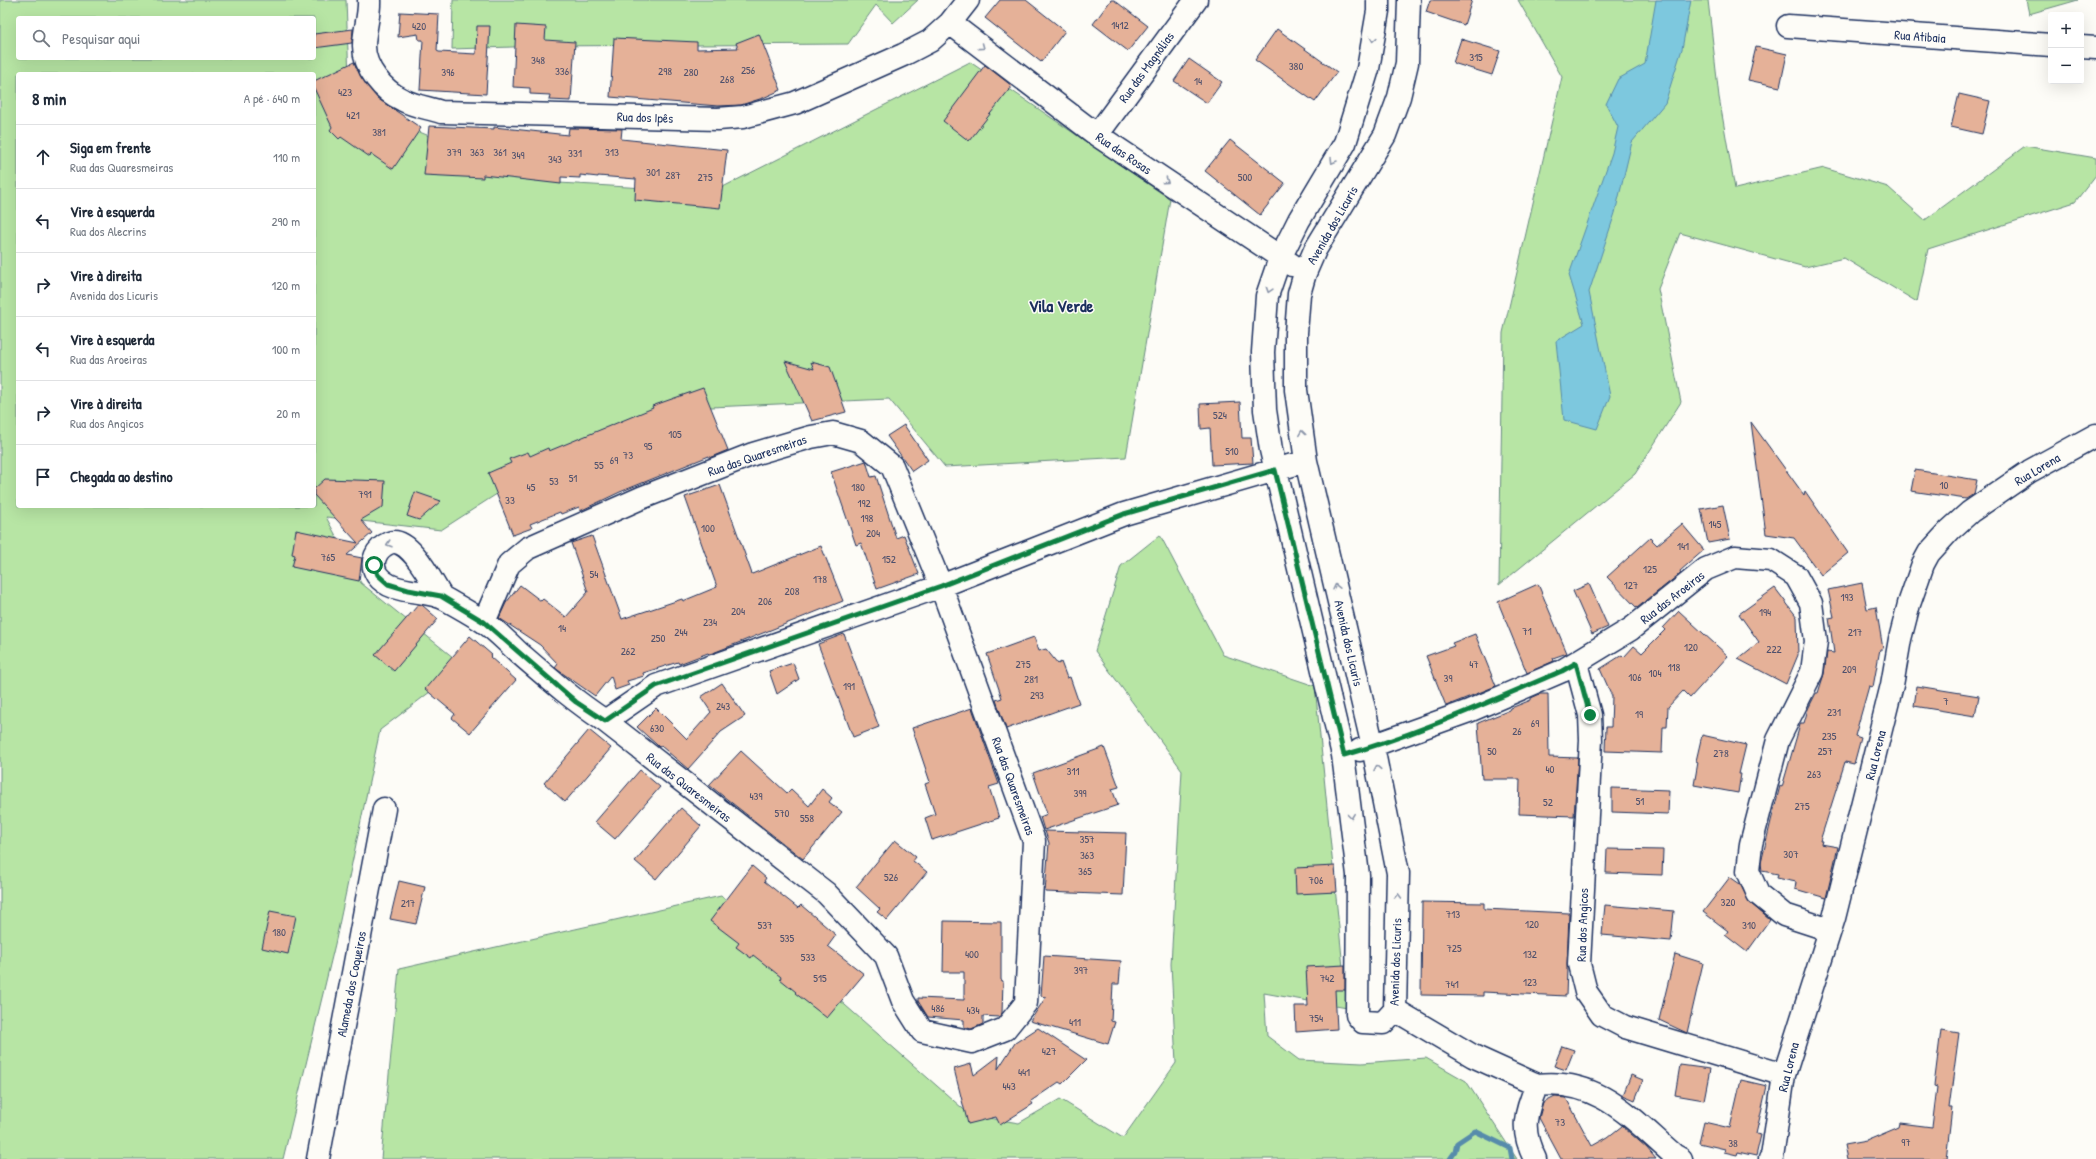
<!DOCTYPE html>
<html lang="pt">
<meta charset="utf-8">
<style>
body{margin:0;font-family:"Patrick Hand",sans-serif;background:#f2f2f3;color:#1f2937}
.controls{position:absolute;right:12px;top:12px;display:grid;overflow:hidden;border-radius:4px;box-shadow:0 4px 16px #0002}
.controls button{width:36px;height:36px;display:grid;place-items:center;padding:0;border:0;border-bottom:1px solid #e0e1e3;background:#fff;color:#1f2937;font:20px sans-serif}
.stop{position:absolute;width:12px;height:12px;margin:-9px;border:3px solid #0b8043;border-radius:50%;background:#fff}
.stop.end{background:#0b8043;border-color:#fff;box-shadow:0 1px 4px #0008}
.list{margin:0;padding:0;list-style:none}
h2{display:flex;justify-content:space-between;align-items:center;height:52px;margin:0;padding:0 16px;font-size:17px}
h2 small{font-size:13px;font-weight:400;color:#747a83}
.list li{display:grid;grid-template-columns:26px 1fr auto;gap:12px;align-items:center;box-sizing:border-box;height:64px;padding:0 16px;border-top:1px solid #e0e1e3}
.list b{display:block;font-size:15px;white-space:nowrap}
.list p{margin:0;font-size:13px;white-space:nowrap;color:#747a83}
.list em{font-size:13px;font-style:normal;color:#747a83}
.icon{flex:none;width:22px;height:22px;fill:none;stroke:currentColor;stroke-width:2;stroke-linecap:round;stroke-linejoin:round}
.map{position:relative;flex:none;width:2096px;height:1159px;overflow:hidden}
.search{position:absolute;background:#fff;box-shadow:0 4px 16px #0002;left:16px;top:16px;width:300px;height:44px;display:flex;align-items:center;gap:10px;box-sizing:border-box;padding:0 14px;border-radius:4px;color:#747a83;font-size:15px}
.panel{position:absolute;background:#fff;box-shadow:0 4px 16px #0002;left:16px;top:72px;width:300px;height:436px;border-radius:4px}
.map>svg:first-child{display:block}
.green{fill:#b7e5a4;stroke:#698a81;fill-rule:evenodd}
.water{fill:#7dc8de;stroke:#568bab}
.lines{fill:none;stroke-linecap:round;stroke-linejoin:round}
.stream{stroke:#568bab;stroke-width:5}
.building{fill:#e5b198;stroke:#1b2f5e}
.minor-casing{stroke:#1b2f5e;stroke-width:25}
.minor{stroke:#fdfcf7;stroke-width:22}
.oneway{stroke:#8c96aa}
.route{stroke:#0b8043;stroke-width:5}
.labels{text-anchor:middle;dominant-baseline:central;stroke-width:3;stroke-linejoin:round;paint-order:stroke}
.number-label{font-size:11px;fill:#4e506c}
.street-label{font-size:13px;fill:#1b2f5e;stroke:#fdfcf7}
.district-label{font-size:17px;font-weight:bold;fill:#1b2f5e;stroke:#fdfcf7}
</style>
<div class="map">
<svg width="2096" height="1159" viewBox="0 0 2096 1159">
<rect width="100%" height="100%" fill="#fdfcf7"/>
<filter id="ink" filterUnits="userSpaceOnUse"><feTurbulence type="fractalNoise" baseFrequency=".025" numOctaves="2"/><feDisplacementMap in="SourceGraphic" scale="8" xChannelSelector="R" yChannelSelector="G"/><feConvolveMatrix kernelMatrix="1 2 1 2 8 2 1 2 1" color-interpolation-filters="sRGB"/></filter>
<g filter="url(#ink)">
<path class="green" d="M0 0H346L350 104 484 158 559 183 713 192 970 62 1170 199 1126 457 945 467 889 399 667 409 548 461 441 530 326 517 361 583 464 666 380 730 335 944 283 1159H0ZM18 18H314V58H18ZM18 74H314V506H18Z
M453 0H918L893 23 876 5 848 44 543 46 452 49Z
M1518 0H1708L1719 97 1735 189 1824 168 1888 187 1925 220 2025 146 2096 158V175L2075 202 1928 249 1917 302 1844 258 1805 267 1680 233 1658 289 1681 402 1635 474 1499 585 1503 333 1562 77Z
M2026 0H2078L2029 14Z
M1160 535 1223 655 1315 686 1347 1008 1264 993 1267 1036 1299 1060 1362 1063 1426 1058 1466 1081 1517 1159H381L399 969 721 896 970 1115 1019 1123 1060 1099 1123 1138 1176 1063 1171 964 1182 770 1095 651 1121 566Z"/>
<path class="water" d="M1656 0H1691L1682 49 1665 103 1632 142 1615 213 1589 292 1610 396 1597 429 1564 420 1556 341 1584 324 1569 275 1612 153 1618 127 1606 104 1618 79 1645 64Z"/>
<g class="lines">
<path class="stream" d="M1450 1159 1455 1152 1457 1143 1475 1131 1510 1148 1512 1159"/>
</g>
<path class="building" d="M1000 0H1026L1065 31 1041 62 985 18Z
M1111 0H1114L1148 26 1128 51 1093 24Z
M1430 0H1472L1464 25 1426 12Z
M400 12 439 14 437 51 439 52 476 54 477 26H490L486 94 420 90 423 40H419L418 34 398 37Z
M516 25 546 27 545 40 575 42 571 101 549 100 550 95 530 94V88L513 87Z
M353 29 352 43 314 48V34Z
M1277 29 1337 72 1315 102 1255 60Z
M759 34 781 90 763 98 741 105 718 106 610 97 614 38 697 42V49L738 48 736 43Z
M1461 39 1500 51 1492 75 1453 63Z
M1756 47 1787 54 1780 87 1748 80Z
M1189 59 1222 82 1207 103 1174 81Z
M354 62 361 77 377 98 421 128 393 169 371 154 370 157 341 137 339 139 330 130 332 127 314 88V81Z
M985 65 1012 86 969 141 943 121Z
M1959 94 1990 101 1982 134 1951 127Z
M429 126 494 129V127L568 135 569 128 622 129 621 139 727 150 720 208 635 200 636 179 598 176V177L580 175V178L561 177V184L483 175V178L424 175Z
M1230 140 1285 183 1260 215 1205 171Z
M785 361 814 369 811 362 830 367 846 412 812 421Z
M703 388 728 450 709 458V456L620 492 580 511 579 507 561 514 560 512 530 524 532 528 513 535 488 473 511 463 509 459 528 452 530 456 548 448 549 451 653 408 652 406Z
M1240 402 1242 438H1251L1253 463 1212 465 1210 428 1201 429 1200 404Z
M1751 422 1804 495 1805 491 1848 553 1821 575 1794 538 1766 534Z
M904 425 928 460 912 471 887 436Z
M866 461 871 477 876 476 896 538 904 535 919 574 877 589 861 543 856 545 831 472Z
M1915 470 1977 480 1974 494 1966 499 1911 491Z
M325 479 385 481 383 507 361 520 372 533 347 555 362 558 359 581 292 567 295 555 292 554 296 530 358 543 314 495V489Z
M720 485 752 574 821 546 843 601 713 653 709 654 708 653 679 664 678 662 643 673 644 676 627 681 629 685 615 690 611 676 595 696 555 668 558 664 540 645 499 618 506 603 520 585 541 601 543 599 566 617 588 592 571 543 592 536 622 619 682 599 683 601 717 587 685 497Z
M415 492 441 501 419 520 407 516Z
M1723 505 1730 539 1708 543 1701 509Z
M1682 524 1704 550 1680 571 1681 573 1637 608 1607 577 1650 538 1657 545Z
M1862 583 1867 609 1876 607 1883 649H1880L1873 687 1869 686 1855 736 1861 738 1854 764 1845 762 1820 841H1822L1821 844 1838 847 1826 898 1795 889 1796 882 1777 878 1778 874 1762 871 1761 863 1771 821 1780 786 1782 787 1800 725 1801 723H1804L1808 709 1816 693H1818L1824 674 1827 652 1834 653 1829 618 1834 617 1828 590Z
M1538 584 1567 653 1553 658 1554 661 1527 673 1498 602Z
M1589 584 1608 627 1592 634 1573 591Z
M1775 588 1797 617 1798 655 1786 684 1738 659 1759 642 1739 614Z
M418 605H422L438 619 394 671 375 655Z
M1679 611 1728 656 1690 698 1683 691 1668 707 1667 727H1663L1662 753 1605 751 1606 727H1611L1612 696 1600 669 1622 655 1624 657 1634 646 1642 653 1665 630 1663 628Z
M844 634 879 727 853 737 818 644Z
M1475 634 1496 686 1446 706 1426 656 1454 646 1452 643Z
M470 636 492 655 490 657 516 680 470 733 452 718 455 714 425 689Z
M1034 637 1039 651 1046 649 1058 664 1061 662 1067 678 1070 677 1079 703 1006 729 996 700 1002 698 987 654Z
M793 663 799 679 777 694 769 671Z
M722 683 745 716 721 732 688 769 661 746 659 747 657 745 637 727 656 708 687 739 711 712 701 697Z
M1917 686 1979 696 1975 716 1914 706Z
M1540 694H1548L1549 757 1578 758 1574 816 1519 814 1520 779H1482L1478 723 1510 710 1511 708 1531 700V698Z
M972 708 999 784 989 787 999 818 932 840 925 818 935 814 925 784 930 782 912 728Z
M589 730 611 748 565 802 544 783Z
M1702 735 1746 745 1739 774H1741L1738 793 1694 785 1698 762 1696 761Z
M1104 747 1119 787 1112 789 1118 805 1044 830 1040 817 1047 814 1033 773Z
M741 751 787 793 791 789 809 806 822 789 832 798 829 802 842 812 803 859 709 785Z
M640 770 660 787 615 839 595 822Z
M1612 788 1669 790 1668 814 1612 812Z
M681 808 701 826 656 879 635 861Z
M1045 831 1126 833 1123 895 1045 892 1049 843Z
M895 840 916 857 913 861 927 872 887 920 877 912 880 909 856 887Z
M1607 849 1663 850 1662 875 1606 873Z
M752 866 766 878 764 881 798 908 801 905 836 935 828 946 864 974 827 1018 795 993 796 992 780 979 781 977 753 955 751 958 736 947 739 943 710 921Z
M1335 866 1337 892 1296 894 1295 868Z
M1730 877 1740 884 1750 903 1770 920 1747 952 1725 935 1728 931 1703 912Z
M399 881 425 887 416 924 390 919Z
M1422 902 1484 903V909L1569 913 1566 996 1483 992V996L1421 995Z
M1605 905 1674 911 1671 941 1602 935Z
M270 911 296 916 288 954 262 948Z
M944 921 1001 922V980L1003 981 1002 1013 999 1017 983 1016V1024L971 1029 964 1027V1020L928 1017 918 1001V998L964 1000V972H943Z
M1675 954 1703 963 1687 1033 1659 1020Z
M1044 956 1121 961 1119 984H1113L1111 1021 1115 1022 1108 1044 1030 1021 1046 997 1041 996Z
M1345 965V990H1335L1337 1029 1296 1032 1295 1006H1308L1306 967Z
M1038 1028 1086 1060 1062 1084 1059 1082 1031 1101 1033 1104 1000 1125 996 1117 968 1124 954 1069 971 1064 974 1075 999 1056 998 1069 1015 1043Z
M1941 1030 1959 1033 1949 1108H1952L1946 1159H1847L1844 1145 1866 1141 1899 1127 1900 1123 1932 1127 1937 1087 1934 1086Z
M1562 1046 1574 1050 1566 1070 1554 1066Z
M1680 1065 1710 1069 1704 1100 1675 1095Z
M1631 1075 1643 1080 1635 1100 1623 1095Z
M1741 1080 1767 1086 1756 1134 1761 1135 1756 1156 1738 1152 1737 1155 1724 1152 1725 1149 1699 1143 1704 1122 1730 1128Z
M1555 1097 1566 1098 1592 1146 1608 1137 1622 1126 1647 1148 1656 1159H1561L1539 1118 1543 1103Z"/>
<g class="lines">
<defs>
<path id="minor" d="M369 0C370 15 364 30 364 46 364 68 383 91 403 100 414 106 429 108 441 112L718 119 743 117 795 103 903 55 930 41 950 23 968 0
M1378 0V11L1368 69 1345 143 1299 220 1280 258 1267 296 1263 352 1265 410 1271 450 1343 755 1358 875 1357 1015 1363 1022 1383 1023 1395 1010 1398 873 1373 747 1306 461 1296 390V333L1299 294 1305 273 1315 250 1385 135 1399 97 1407 63 1409 0
M950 23 1097 135 1292 265
M1788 26 2051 45
M2081 47 2096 48
M1097 135 1196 0
M441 596C432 582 409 535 389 543 377 548 369 562 377 575 392 596 427 588 447 600 459 607 472 614 484 622 496 630 507 642 518 652 547 677 573 700 605 721L826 893 886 956 903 1001 922 1031 972 1042 1005 1029 1026 1003 1034 841 941 586 892 466 861 441 833 433 811 437 753 454 641 498 528 548 509 564 484 622
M1576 663 1590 715 1591 740 1579 964 1586 992 1602 1015 1625 1027 1784 1075
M605 721 656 686 941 586 1124 514 1306 461
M1360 750 1469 711 1562 671 1631 629 1706 569 1735 557 1771 560 1796 576 1811 603 1816 641 1812 672 1778 740 1751 844 1748 871 1758 894 1784 915 1830 930
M1395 1010 1473 1056 1537 1085
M1537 1085C1599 1078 1631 1118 1674 1155L1681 1159
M318 1159 384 809
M1535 1159C1520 1130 1525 1113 1537 1085
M1770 1159 1772 1157 1784 1075 1834 918 1892 685 1900 639 1909 604 1923 564 1929 553 1950 530 1970 512 2030 471 2096 435"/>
</defs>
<use href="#minor" class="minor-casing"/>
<use href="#minor" class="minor"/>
</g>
<defs><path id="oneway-chevron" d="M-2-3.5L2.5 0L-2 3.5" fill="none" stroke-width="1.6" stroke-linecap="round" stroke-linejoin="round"/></defs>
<g class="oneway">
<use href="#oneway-chevron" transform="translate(1373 39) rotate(99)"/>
<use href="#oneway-chevron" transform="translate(982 47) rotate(37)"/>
<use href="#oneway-chevron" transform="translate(1333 161) rotate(121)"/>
<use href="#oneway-chevron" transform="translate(1166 181) rotate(34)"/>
<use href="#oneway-chevron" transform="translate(1269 290) rotate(108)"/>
<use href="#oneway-chevron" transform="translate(1302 433) rotate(-98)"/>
<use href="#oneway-chevron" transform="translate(389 544) rotate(162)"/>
<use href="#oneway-chevron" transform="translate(1336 587) rotate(-103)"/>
<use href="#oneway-chevron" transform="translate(1377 768) rotate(-101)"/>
<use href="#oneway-chevron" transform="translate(1351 816) rotate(83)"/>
<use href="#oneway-chevron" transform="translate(1398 896) rotate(-89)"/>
</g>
</g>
<g class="lines" filter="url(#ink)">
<path class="route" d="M374 565 378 575 388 584 408 590 441 596 484 622 576 702 605 721 656 686 941 586 1124 514 1275 470 1344 755C1419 734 1490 701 1562 671L1576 663 1590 715"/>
</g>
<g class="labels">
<g class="number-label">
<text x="1120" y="25">1412</text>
<text x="419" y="26">420</text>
<text x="1476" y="57">315</text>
<text x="538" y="60">348</text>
<text x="1296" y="66">380</text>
<text x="748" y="70">256</text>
<text x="562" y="71">336</text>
<text x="665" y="71">298</text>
<text x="448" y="72">396</text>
<text x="691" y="72">280</text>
<text x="727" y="79">268</text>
<text x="1198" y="81">14</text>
<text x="345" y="92">423</text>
<text x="353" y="115">421</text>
<text x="379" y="132">381</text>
<text x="454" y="152">379</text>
<text x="477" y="152">363</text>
<text x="500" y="152">361</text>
<text x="612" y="152">313</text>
<text x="575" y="153">331</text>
<text x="518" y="155">349</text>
<text x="555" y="159">343</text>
<text x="653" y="172">301</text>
<text x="673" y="175">287</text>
<text x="705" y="177">275</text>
<text x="1245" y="177">500</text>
<text x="1220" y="415">524</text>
<text x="675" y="434">105</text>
<text x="648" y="446">95</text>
<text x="1232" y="451">510</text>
<text x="628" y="455">73</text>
<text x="614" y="460">69</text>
<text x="599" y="465">55</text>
<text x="573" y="478">51</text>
<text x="554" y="481">53</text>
<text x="1944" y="485">10</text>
<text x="531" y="487">45</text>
<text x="858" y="487">180</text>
<text x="365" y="494">791</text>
<text x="510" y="500">33</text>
<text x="864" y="503">192</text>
<text x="867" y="518">198</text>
<text x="1715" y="524">145</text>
<text x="708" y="528">100</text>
<text x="873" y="533">204</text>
<text x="1683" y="546">141</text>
<text x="328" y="557">765</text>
<text x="889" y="559">152</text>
<text x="1650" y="569">125</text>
<text x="594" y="574">54</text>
<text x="820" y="579">178</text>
<text x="1631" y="585">127</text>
<text x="792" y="591">208</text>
<text x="1847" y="597">193</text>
<text x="765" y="601">206</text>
<text x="738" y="611">204</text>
<text x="1765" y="612">194</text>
<text x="710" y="622">234</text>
<text x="562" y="628">14</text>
<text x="1527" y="631">71</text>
<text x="681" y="632">244</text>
<text x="1855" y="632">217</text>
<text x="658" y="638">250</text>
<text x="1691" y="647">120</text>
<text x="1774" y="649">222</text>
<text x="628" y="651">262</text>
<text x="1023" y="664">275</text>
<text x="1474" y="664">47</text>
<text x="1674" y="667">118</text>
<text x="1849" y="669">209</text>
<text x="1655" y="673">104</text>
<text x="1635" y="677">106</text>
<text x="1448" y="678">39</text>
<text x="1031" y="679">281</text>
<text x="849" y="686">191</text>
<text x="1037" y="695">293</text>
<text x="1946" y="701">7</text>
<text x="723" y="706">243</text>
<text x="1834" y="712">231</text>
<text x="1639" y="714">19</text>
<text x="1535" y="723">69</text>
<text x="657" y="728">630</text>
<text x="1517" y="731">26</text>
<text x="1829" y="736">235</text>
<text x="1492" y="751">50</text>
<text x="1825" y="751">257</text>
<text x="1721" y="753">278</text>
<text x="1550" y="769">40</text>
<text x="1073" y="771">311</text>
<text x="1814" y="774">263</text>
<text x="1080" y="793">399</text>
<text x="756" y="796">439</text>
<text x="1640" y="801">51</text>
<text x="1548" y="802">52</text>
<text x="1802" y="806">275</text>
<text x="782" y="813">570</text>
<text x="807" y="818">558</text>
<text x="1087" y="839">357</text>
<text x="1791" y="854">307</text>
<text x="1087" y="855">363</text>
<text x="1085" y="871">365</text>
<text x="891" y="877">526</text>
<text x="1316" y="880">706</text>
<text x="1728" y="902">320</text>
<text x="408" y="903">217</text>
<text x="1453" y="914">713</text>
<text x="1532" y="924">120</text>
<text x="765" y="925">537</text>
<text x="1749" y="925">310</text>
<text x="279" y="932">180</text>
<text x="787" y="938">535</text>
<text x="1454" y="948">725</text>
<text x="972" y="954">400</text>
<text x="1530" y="954">132</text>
<text x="808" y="957">533</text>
<text x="1081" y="970">397</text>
<text x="820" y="978">515</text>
<text x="1327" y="978">742</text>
<text x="1530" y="982">123</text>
<text x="1452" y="984">741</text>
<text x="938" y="1008">486</text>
<text x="973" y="1010">434</text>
<text x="1316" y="1018">754</text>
<text x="1075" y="1022">411</text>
<text x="1049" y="1051">427</text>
<text x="1024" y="1072">441</text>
<text x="1009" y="1086">443</text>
<text x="1560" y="1122">73</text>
<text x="1906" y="1142">97</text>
<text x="1733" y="1143">38</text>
</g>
<g class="street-label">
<text transform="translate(1920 36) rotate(4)">Rua Atibaia</text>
<text transform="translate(1146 67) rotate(-54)">Rua das Magnólias</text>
<text transform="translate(645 117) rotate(2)">Rua dos Ipês</text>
<text transform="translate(1124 153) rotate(34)">Rua das Rosas</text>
<text transform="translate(1332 225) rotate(-60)">Avenida dos Licuris</text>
<text transform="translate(757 455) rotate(-19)">Rua das Quaresmeiras</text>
<text transform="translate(2037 469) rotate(-31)">Rua Lorena</text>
<text transform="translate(1672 597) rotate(-38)">Rua das Aroeiras</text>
<text transform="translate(1349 643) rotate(77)">Avenida dos Licuris</text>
<text transform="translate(1875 755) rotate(-76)">Rua Lorena</text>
<text transform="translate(1014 786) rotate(70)">Rua das Quaresmeiras</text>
<text transform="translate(689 787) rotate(38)">Rua das Quaresmeiras</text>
<text transform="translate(1582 925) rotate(-88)">Rua dos Angicos</text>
<text transform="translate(1395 962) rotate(-88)">Avenida dos Licuris</text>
<text transform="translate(351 984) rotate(-79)">Alameda dos Coqueiros</text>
<text transform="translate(1788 1067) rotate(-76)">Rua Lorena</text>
</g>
<g class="district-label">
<text x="1061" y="305">Vila Verde</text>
</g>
</g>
</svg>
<div class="controls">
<button>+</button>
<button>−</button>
</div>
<div class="stop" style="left:374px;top:565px"></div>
<div class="stop end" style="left:1590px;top:715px"></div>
<div class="search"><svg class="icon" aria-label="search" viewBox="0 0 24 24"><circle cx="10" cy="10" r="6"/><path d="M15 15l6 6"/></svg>Pesquisar aqui</div>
<section class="panel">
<h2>8 min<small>A pé · 640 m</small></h2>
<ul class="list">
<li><svg class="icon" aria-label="ahead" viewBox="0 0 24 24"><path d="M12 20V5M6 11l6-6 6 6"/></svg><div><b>Siga em frente</b><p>Rua das Quaresmeiras</p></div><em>110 m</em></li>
<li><svg class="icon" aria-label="left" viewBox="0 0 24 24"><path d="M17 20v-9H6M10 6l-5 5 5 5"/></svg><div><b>Vire à esquerda</b><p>Rua dos Alecrins</p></div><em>290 m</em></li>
<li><svg class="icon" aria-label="right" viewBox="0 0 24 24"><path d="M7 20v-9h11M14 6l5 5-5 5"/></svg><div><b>Vire à direita</b><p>Avenida dos Licuris</p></div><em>120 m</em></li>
<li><svg class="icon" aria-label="left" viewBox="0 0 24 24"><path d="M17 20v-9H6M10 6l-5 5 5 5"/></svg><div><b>Vire à esquerda</b><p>Rua das Aroeiras</p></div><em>100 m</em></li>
<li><svg class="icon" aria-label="right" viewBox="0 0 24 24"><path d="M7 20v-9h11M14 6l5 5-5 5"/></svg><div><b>Vire à direita</b><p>Rua dos Angicos</p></div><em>20 m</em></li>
<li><svg class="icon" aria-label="arrive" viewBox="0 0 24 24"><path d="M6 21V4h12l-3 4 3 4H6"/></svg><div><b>Chegada ao destino</b></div></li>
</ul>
</section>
</div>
